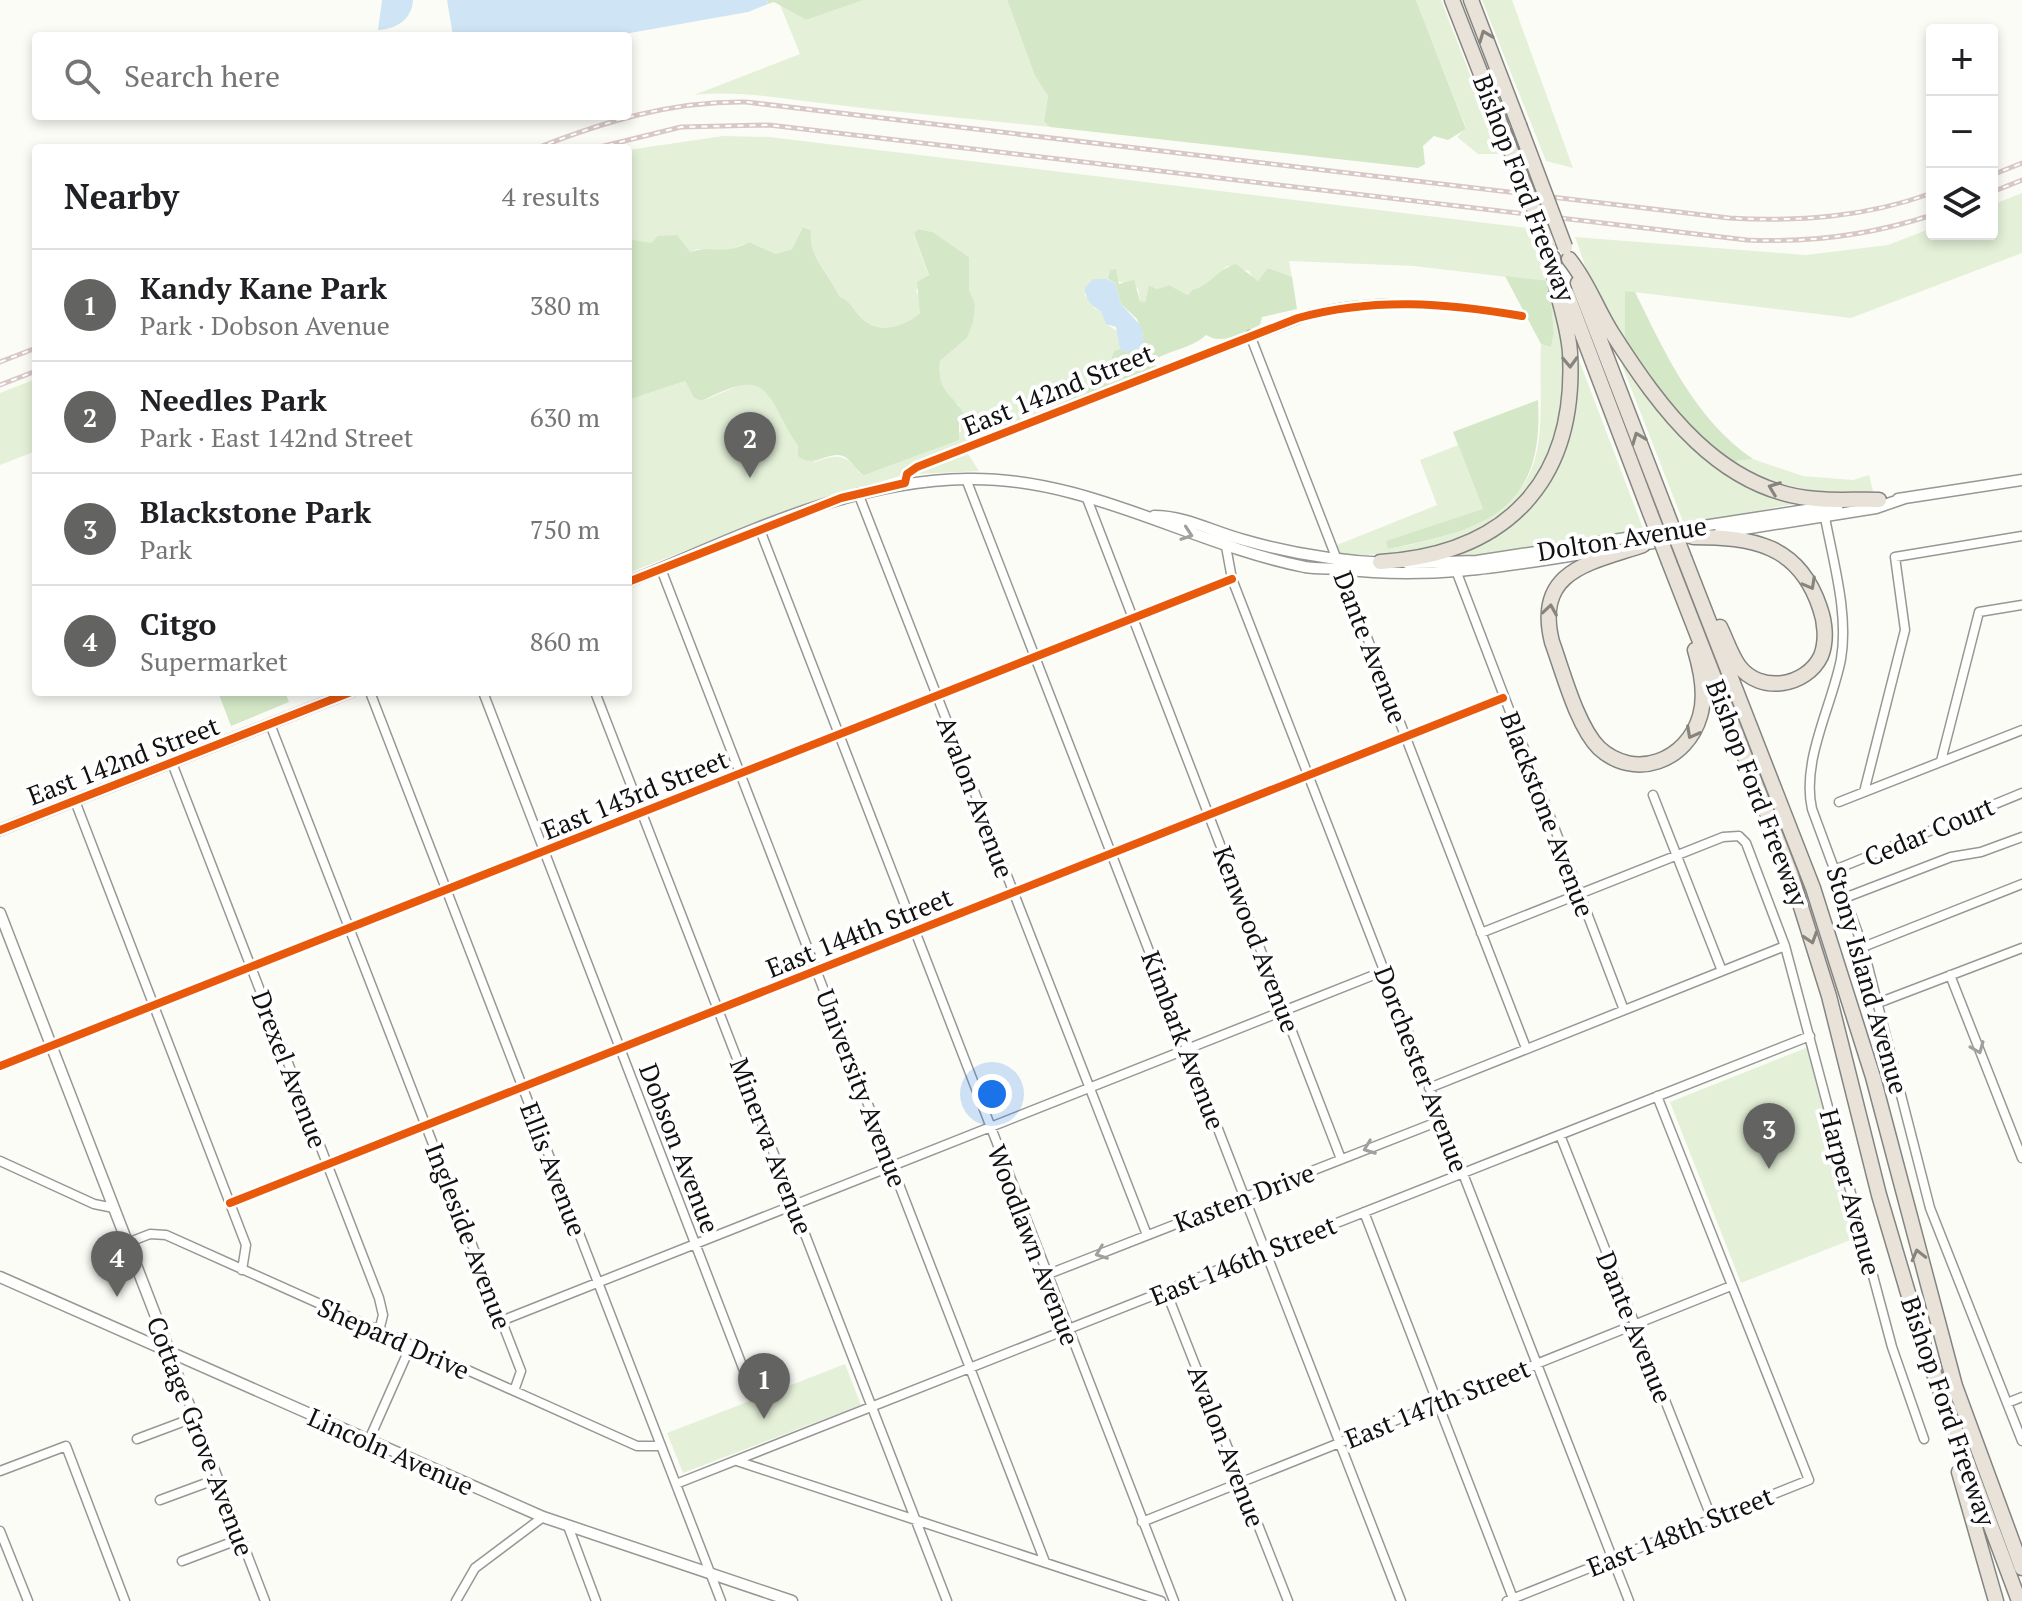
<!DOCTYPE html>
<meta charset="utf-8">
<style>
body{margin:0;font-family:"PT Serif",serif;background:#f6f6f6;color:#202124}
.controls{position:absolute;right:24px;top:24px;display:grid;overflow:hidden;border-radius:8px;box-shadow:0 4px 12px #0003}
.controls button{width:72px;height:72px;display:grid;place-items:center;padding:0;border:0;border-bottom:2px solid #e0e0e0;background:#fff;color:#202124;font:40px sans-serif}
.you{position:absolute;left:992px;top:1094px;width:28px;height:28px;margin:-20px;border:6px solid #fff;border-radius:50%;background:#1a73e8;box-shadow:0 0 0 12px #1a73e833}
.badge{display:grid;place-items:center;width:52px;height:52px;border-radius:50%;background:#636362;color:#fff;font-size:26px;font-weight:700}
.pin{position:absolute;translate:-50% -66px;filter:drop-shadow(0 2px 4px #0008)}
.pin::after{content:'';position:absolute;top:42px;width:28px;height:24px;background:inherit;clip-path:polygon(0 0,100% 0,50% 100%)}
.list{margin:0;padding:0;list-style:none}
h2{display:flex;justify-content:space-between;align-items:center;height:104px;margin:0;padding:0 32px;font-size:34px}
h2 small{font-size:26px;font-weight:400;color:#757577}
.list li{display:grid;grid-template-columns:52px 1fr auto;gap:24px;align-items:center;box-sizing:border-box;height:112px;padding:0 32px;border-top:2px solid #e0e0e0}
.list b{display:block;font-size:30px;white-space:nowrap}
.list p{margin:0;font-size:26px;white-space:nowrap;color:#757577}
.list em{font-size:26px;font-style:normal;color:#757577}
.icon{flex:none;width:44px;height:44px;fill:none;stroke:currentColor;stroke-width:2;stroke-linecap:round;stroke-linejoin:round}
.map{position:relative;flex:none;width:2022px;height:1601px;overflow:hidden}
.search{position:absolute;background:#fff;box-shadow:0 4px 12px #0003;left:32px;top:32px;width:600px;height:88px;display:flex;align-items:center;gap:20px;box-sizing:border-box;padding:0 28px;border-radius:8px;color:#757577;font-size:30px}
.panel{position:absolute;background:#fff;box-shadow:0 4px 12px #0003;left:32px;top:144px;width:600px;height:552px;border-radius:8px}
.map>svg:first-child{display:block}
.green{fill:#e4f1d8}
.forest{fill:#d4e8c7}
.water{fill:#cfe4f4}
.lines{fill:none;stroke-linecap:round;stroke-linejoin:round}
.minor-casing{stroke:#979795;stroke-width:11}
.tertiary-casing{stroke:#979795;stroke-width:13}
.motorway-casing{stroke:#848482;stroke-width:17}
.minor{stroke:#fffffe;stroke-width:8}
.tertiary{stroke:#fffffe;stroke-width:10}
.motorway{stroke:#e8e2d8;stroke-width:14}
.rail-casing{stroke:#d8c8c7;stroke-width:5}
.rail{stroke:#fff;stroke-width:2;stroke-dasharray:6;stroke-linecap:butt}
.motorway-bridge-casing{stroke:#848482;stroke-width:17;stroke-linecap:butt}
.motorway-bridge{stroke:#e8e2d8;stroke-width:14}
.cycleway-casing{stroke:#fff;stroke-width:13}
.cycleway{stroke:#e8590c;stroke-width:8}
.oneway{stroke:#87847e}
.oneway2{stroke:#a0a09f}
.labels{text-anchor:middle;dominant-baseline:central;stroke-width:8;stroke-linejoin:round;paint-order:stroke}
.street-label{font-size:26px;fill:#111;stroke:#fff}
</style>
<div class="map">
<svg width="2022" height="1601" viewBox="0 0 2022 1601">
<rect width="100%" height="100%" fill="#fcfcf7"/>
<path class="green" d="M864 0H1007L1035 76 1048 96 1044 120 1050 127C976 119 902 113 829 104 782 99 741 90 694 95L800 54 780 5 806 20Z
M1416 0H1441L1501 154H1478L1457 137 1466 128Z
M1482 0H1512L1573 168 1546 161Z
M723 136 769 137 1529 228C1565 323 1596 434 1508 510 1487 528 1466 541 1439 548 1410 555 1378 552 1348 557L1340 553 1337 545 1437 505 1420 460 1458 445 1483 509 1388 549C1444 539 1521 521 1536 455 1544 420 1539 380 1541 344L1551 347 1554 333 1549 282 1414 266 1289 261 1292 277 1268 268 1259 281 1253 279 1249 271 1227 266 1205 287 1192 290 1188 295 1169 285 1157 289 1149 285 1145 302 1140 301 1138 288 1109 278 1084 294 1095 309 1101 311 1109 326 1119 332 1120 349 1114 351 1106 372 1090 385 1070 378 1050 388 1053 402 1060 407 910 466 900 476 813 501 628 573V400L685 381 694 398 702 401 747 382 758 384 767 392 798 446 815 462C834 454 848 453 859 473L961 432 959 405C942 395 938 380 940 361L967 338 975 304 969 291V257L933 232 918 229 914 235 929 276 916 290 921 302 920 313C906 325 883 334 866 322 854 313 853 302 839 296 827 268 810 262 810 229L803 227 792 249 776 254 749 242 720 253 698 249 690 252 628 239V150Z
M2022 193V253L1851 318 1625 291V345L1589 277 1575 237 1806 255 1888 245 1932 228V234H1992V205Z
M1575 360H1579L1644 531 1476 556 1442 557C1490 545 1530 512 1554 468 1565 449 1570 385 1575 360Z
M1625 364 1678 432 1800 503 1684 524 1622 365Z
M36 379V451L0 465V393Z
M966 451 979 471 916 474 918 470Z
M1753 459 1803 476 1853 480 1869 475 1873 491 1871 495C1818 494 1776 487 1729 462Z
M1811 1046 1858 1237 1741 1283 1670 1102Z
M845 1364 861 1405 683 1473 667 1433Z"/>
<path class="forest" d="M767 0H864L806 20 774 2 768 4Z
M1007 0H1416L1466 129 1448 140 1434 136 1423 146 1425 164 1418 168 1050 127 1044 121 1048 96 1035 76Z
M803 227 811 230C808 258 828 271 839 296 853 302 854 313 866 322 883 334 906 325 920 313L917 282 929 275 914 234 918 229 933 232 969 257V290L975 304 973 322 967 338 940 361C937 393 951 392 964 414L959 424V440L864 475C854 470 851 456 838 455 822 455 813 468 798 456V446C764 395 772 364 702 401L694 398 685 381 628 400V239L651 243 658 236 677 235 690 252C713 244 720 257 749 242L776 254 792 249Z
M1236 264 1258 281 1268 268 1292 277 1297 309 1262 317 1260 325C1244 332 1223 346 1206 335 1191 349 1171 349 1155 360L1156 368 1060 407 1049 400 1050 383 1070 378 1090 385 1106 372 1114 351 1120 349 1126 352 1143 335 1137 319 1121 304 1115 283 1108 279 1110 270 1116 269 1119 284 1134 280 1140 301 1145 302 1149 285 1157 289 1169 285 1188 295 1192 290C1210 286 1217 269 1236 264Z
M1505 276 1549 281 1554 333 1551 347 1541 344Z
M1625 291 1635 292C1666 355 1695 419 1753 459L1729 462 1694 435 1625 345Z
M1538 400C1545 513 1482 530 1388 549L1386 541 1483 509 1453 432Z
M218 692H285L289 702 231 726Z"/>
<path class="water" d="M382 0H413C412 19 397 29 378 30Z
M447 0H767L768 4 748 12 613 36H453Z
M1093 279H1107L1115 283 1121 304 1141 326 1144 342 1140 348 1126 352 1120 349 1116 327 1106 324 1101 311C1092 308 1084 297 1085 288Z"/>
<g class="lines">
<defs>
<path id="minor" d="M1250 335 1526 1048
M966 479 1401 1601
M905 483 907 474 917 467 1311 314C1382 296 1451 304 1522 316
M858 493 1147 1235
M1086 496 1341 1159
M1824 512C1832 558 1849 612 1841 659 1832 706 1801 761 1812 809L1863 947 1930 1208 2022 1441
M760 530 1174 1601
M1225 541 1232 579 1629 1601
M661 569 1045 1562
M1457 573 1624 1010
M370 692 721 1601
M483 692 753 1394
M595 692 947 1601
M270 724 521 1371 514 1391
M1941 761 1979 612 2022 605
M172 763 379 1298 383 1315 379 1331
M1864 792 1905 630 1895 557 2022 536
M1653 795 1722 971
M75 801 246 1245 242 1270
M1839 802 2022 730
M1837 869 2022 793
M1847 897 1951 857 1981 852 2022 837
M1481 933 1723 837 1739 836 1746 843 1785 946 1892 1347 1924 1439
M1863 947 2022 884
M1950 975 2022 1158
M1878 1003 2022 948
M0 1066 1232 579
M1429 1088 1785 946
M1560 1135 1712 1519
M0 1161 94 1204 114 1208
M230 1203 1503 698
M1364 1212 1514 1601
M127 1243 150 1234 166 1235 637 1446H661
M1046 1275 1442 1120
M1166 1291 1288 1601
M501 1321 1384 971
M170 1353 265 1601
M2007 1403 2022 1397
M137 1439 193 1418
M368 1442 411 1345
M737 1461 1161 1601
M0 1471 66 1446 125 1601
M676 1484 1810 1036
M160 1500 217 1479
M1142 1522 1731 1286
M568 1526 596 1601
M0 1531 28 1601
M182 1561 240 1539
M456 1601 475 1568 543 1517
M1507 1601 1809 1480 1657 1096"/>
<path id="tertiary" d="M1898 499 2022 480
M1154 516C1186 516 1213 532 1244 540 1292 554 1337 561 1387 563
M1719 533 1876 508 1905 498
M1640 545 1699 536
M1407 563 1477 561 1838 505
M628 582C737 538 848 480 968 479 1088 477 1190 544 1305 567 1317 569 1329 568 1341 569 1436 581 1519 564 1612 549
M0 830 351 692
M0 913 170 1353
M0 1277 543 1517 792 1601"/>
<path id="motorway" d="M1452 0 1500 123
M1471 0 1519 125
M1569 259C1588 282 1596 308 1612 333 1660 408 1720 492 1817 499 1838 501 1858 499 1879 500
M1578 283 1666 511
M1567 294 1650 513
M1693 537C1752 537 1799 544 1820 608 1825 622 1827 641 1821 656 1806 687 1760 694 1739 666 1731 655 1726 639 1720 627
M1643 545C1590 563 1534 570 1552 642 1563 672 1577 726 1599 748 1635 781 1687 761 1700 716 1706 696 1701 670 1695 650
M1685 560 1813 888 1873 1077 1955 1386 2022 1568
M1380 562C1506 554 1577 482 1570 353 1568 320 1553 291 1553 258
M1669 562 1791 875 1829 996 1879 1195 1924 1347 2019 1601
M1959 1472 1996 1601"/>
</defs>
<use href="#minor" class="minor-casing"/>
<use href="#tertiary" class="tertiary-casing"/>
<use href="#motorway" class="motorway-casing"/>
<use href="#minor" class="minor"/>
<use href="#tertiary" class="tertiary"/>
<use href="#motorway" class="motorway"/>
<defs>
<path id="rail" d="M537 148C606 121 672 101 746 102L1729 218C1799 222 1866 217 1932 193
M596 148 681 127 769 125 1747 240C1810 243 1871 235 1932 215
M1992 175 2022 163
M1992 192 2022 180
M0 362 36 348
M0 385 36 371"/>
</defs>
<use href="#rail" class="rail-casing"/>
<use href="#rail" class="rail"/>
<defs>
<path id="motorway-bridge" d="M1500 123 1548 245
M1519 125 1565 247
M1666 511 1685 560
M1650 513 1669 562"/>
</defs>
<use href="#motorway-bridge" class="motorway-bridge-casing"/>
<use href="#motorway-bridge" class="motorway-bridge"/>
<defs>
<path id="cycleway" d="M628 582 841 498 905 483 907 474 917 467 1298 318C1374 297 1446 303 1522 316
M0 830 351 692
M0 1066 1232 579
M230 1203 1503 698"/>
</defs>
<use href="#cycleway" class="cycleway-casing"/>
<use href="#cycleway" class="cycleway"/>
</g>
<defs><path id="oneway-chevron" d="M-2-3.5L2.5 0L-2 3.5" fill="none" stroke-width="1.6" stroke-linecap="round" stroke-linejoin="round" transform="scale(2)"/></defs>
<g class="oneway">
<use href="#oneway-chevron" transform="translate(1485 36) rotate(-111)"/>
<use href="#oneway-chevron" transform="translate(1570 362) rotate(88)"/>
<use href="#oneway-chevron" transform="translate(1638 438) rotate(-111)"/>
<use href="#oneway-chevron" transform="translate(1774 488) rotate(-159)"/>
<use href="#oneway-chevron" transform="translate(1810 584) rotate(61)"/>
<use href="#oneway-chevron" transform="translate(1550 610) rotate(-81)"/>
<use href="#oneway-chevron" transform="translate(1692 733) rotate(118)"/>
<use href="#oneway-chevron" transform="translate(1811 938) rotate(72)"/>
<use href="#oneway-chevron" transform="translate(1918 1255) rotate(-104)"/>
</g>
<g class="oneway2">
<use href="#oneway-chevron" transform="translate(1187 534) rotate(19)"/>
<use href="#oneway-chevron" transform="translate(1978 1048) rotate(68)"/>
<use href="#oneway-chevron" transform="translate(1369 1148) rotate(159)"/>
<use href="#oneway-chevron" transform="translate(1101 1253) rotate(159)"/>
</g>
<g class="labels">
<g class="street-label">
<text transform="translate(1525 188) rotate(69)">Bishop Ford Freeway</text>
<text transform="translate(1058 389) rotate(-22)">East 142nd Street</text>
<text transform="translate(1622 538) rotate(-9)">Dolton Avenue</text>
<text transform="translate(1371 647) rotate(69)">Dante Avenue</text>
<text transform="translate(123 760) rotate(-21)">East 142nd Street</text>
<text transform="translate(1758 793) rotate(69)">Bishop Ford Freeway</text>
<text transform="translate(635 794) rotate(-22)">East 143rd Street</text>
<text transform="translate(976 797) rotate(69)">Avalon Avenue</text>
<text transform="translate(1548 814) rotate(69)">Blackstone Avenue</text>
<text transform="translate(1929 831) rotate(-23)">Cedar Court</text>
<text transform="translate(859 932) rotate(-22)">East 144th Street</text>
<text transform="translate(1257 939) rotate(69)">Kenwood Avenue</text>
<text transform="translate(1868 980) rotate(74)">Stony Island Avenue</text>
<text transform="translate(1184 1040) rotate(69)">Kimbark Avenue</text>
<text transform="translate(290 1069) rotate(69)">Drexel Avenue</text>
<text transform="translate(1422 1069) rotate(69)">Dorchester Avenue</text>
<text transform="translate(862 1088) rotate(69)">University Avenue</text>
<text transform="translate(772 1146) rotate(69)">Minerva Avenue</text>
<text transform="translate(680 1148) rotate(69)">Dobson Avenue</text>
<text transform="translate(554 1169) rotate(69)">Ellis Avenue</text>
<text transform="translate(1851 1192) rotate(75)">Harper Avenue</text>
<text transform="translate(1244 1197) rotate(-21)">Kasten Drive</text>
<text transform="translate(469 1236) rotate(69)">Ingleside Avenue</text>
<text transform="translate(1034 1245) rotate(69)">Woodlawn Avenue</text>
<text transform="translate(1243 1260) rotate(-22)">East 146th Street</text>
<text transform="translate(1635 1327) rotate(68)">Dante Avenue</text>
<text transform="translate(394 1338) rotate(24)">Shepard Drive</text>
<text transform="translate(1437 1403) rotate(-22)">East 147th Street</text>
<text transform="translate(1949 1411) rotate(71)">Bishop Ford Freeway</text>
<text transform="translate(201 1436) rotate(69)">Cottage Grove Avenue</text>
<text transform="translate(1227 1446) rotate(69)">Avalon Avenue</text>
<text transform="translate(391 1451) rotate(24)">Lincoln Avenue</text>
<text transform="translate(1680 1531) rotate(-22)">East 148th Street</text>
</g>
</g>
</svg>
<div class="controls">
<button>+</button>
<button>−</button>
<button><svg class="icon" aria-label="layers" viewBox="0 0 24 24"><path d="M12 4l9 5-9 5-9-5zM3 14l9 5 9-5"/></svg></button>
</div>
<div class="you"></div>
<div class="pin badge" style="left:764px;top:1419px">1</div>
<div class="pin badge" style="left:750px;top:478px">2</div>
<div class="pin badge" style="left:1769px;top:1169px">3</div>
<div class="pin badge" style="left:117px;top:1297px">4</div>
<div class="search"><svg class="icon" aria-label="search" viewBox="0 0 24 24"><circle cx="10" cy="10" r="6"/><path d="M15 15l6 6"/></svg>Search here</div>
<section class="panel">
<h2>Nearby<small>4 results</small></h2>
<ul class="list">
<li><span class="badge">1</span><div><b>Kandy Kane Park</b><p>Park · Dobson Avenue</p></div><em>380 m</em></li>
<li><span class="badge">2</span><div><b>Needles Park</b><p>Park · East 142nd Street</p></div><em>630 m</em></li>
<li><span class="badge">3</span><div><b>Blackstone Park</b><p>Park</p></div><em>750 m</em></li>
<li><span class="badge">4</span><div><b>Citgo</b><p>Supermarket</p></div><em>860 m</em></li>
</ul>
</section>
</div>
